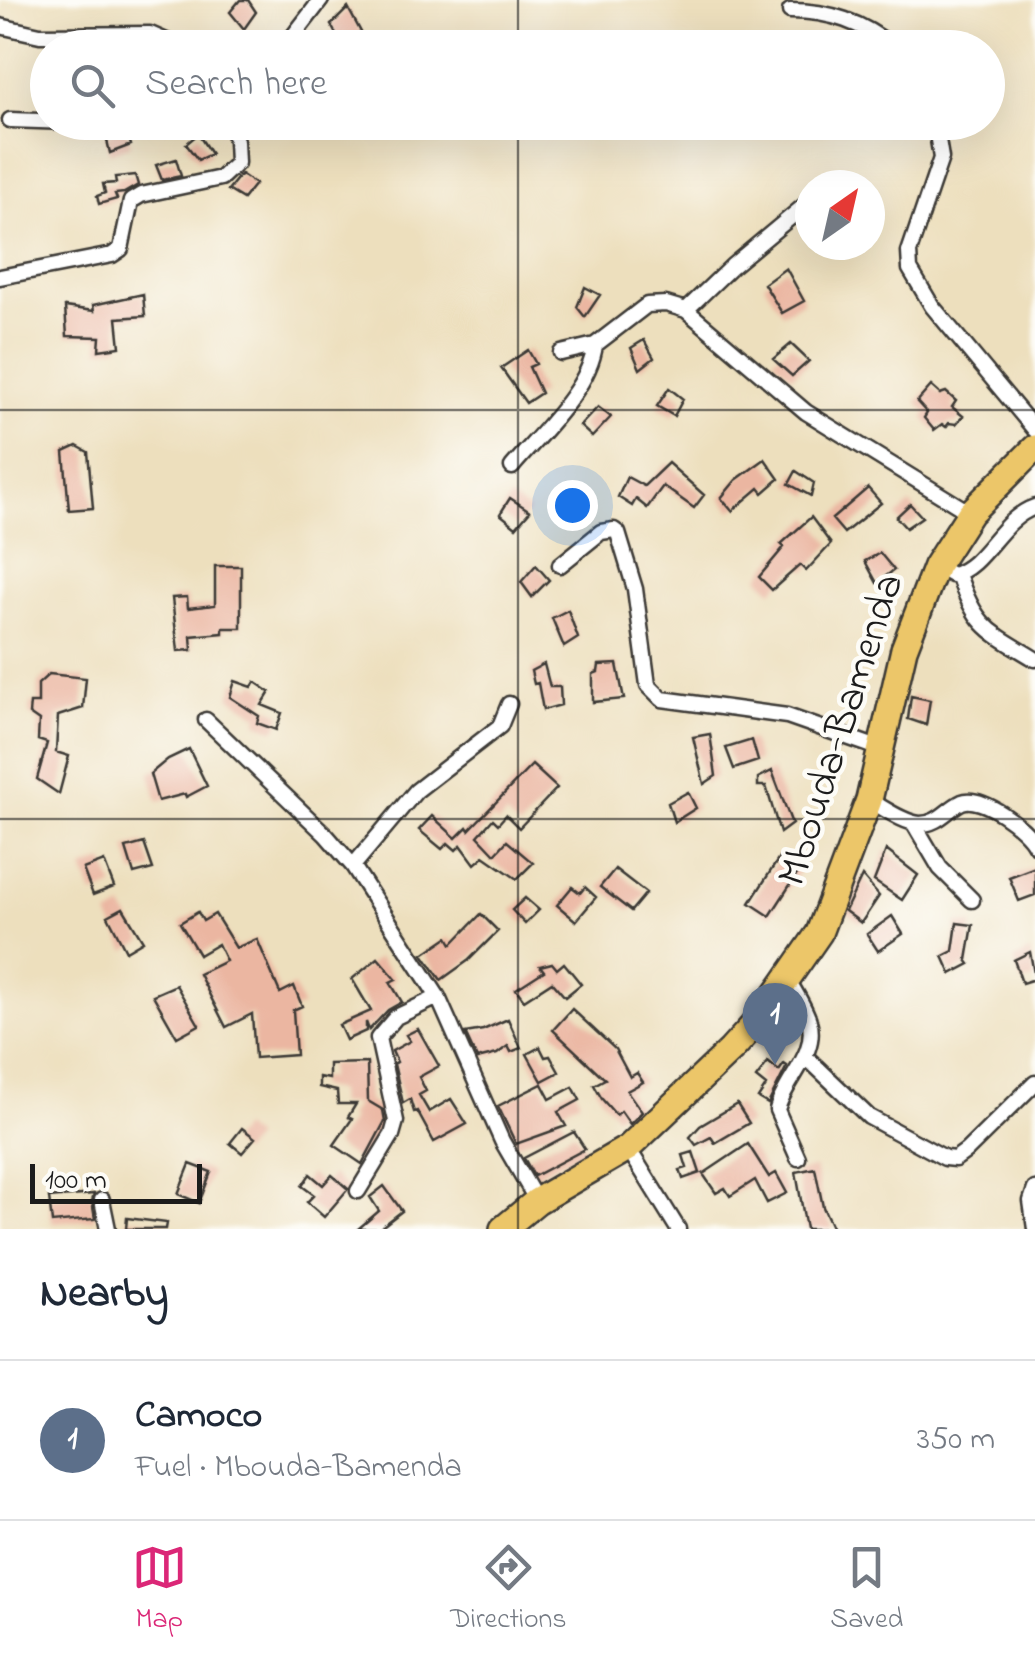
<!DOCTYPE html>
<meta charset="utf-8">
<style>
body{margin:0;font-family:"Indie Flower",sans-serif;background:#f2f2f3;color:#1f2937}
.compass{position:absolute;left:795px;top:170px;width:90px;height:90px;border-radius:50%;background:#fff;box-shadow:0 10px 40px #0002;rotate:34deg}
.scale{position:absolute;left:30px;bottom:25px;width:172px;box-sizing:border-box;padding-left:10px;border:5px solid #1c1c1c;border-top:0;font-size:28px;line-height:35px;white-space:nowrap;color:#1c1c1c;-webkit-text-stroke:8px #fdfcf7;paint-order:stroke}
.you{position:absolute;left:572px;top:505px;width:35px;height:35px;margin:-25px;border:8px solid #fff;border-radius:50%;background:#1a73e8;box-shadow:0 0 0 15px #1a73e833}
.badge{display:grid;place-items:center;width:65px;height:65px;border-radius:50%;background:#db2777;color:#fff;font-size:32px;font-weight:700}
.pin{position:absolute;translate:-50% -82px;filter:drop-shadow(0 2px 5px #0008)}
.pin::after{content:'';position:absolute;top:52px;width:35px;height:30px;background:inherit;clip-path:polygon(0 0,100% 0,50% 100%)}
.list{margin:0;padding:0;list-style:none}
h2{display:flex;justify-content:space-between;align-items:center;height:130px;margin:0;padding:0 40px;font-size:42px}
h2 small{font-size:32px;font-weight:400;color:#747a83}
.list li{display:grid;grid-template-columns:65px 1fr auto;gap:30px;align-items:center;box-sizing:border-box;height:160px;padding:0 40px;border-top:2px solid #e0e1e3}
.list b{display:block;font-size:38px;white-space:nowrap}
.list p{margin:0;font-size:32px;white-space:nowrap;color:#747a83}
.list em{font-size:32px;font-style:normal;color:#747a83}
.icon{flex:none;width:55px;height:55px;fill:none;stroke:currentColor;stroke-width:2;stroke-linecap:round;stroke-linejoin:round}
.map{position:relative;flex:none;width:1035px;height:1229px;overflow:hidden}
.search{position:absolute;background:#fff;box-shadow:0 10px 40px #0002;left:30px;right:30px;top:30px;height:110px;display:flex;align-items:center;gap:25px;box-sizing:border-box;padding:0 35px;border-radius:55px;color:#747a83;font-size:38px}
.sheet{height:290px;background:#fff}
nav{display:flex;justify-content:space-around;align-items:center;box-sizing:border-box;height:140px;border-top:2px solid #e0e1e3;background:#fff;font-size:28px;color:#747a83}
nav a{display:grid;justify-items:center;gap:5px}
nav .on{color:#db2777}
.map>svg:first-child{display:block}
.building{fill:#ebb6a1}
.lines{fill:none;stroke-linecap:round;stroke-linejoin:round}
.street-casing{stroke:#3b3934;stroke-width:19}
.highway-casing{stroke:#3b3934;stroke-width:30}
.street{stroke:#fff;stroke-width:14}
.highway{stroke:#ecc669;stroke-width:25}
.grid{fill:none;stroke:#1c1c1c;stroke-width:2.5;stroke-opacity:0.55}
.labels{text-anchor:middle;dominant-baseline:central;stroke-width:9;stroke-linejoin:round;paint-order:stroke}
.street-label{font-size:42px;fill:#1c1c1c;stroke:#fdfcf7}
</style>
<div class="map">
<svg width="1035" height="1229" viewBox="0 0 1035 1229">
<rect width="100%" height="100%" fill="#fdfcf7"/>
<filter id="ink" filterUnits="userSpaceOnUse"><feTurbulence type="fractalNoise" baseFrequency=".01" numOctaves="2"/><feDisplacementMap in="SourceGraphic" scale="20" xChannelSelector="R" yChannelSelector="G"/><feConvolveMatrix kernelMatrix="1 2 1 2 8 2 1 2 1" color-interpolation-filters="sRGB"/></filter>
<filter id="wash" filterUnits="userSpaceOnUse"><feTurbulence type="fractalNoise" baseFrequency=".0048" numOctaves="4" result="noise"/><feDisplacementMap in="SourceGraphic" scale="40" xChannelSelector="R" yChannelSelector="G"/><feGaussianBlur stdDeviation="2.25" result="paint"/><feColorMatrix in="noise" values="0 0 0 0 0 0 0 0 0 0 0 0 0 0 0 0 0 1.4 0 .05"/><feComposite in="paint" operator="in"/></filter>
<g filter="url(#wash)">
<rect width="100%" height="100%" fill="#eddfbd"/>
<g id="blocks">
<path class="building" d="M240 0H248L256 12 244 29 230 12Z
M348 8 363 36 338 38 331 25Z
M125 126 131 145 110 153 106 136Z
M198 134 211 154 198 160 186 144Z
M176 159 181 176 162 180 156 165Z
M241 174 255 184 243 199 228 190Z
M135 175 138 185 124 193 115 194 117 199 99 204 97 196 105 193 103 184 116 183 115 177Z
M786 268 804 301 782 313 764 284Z
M585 287 600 295 585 317 577 307Z
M143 294 145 316 117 318 120 347 99 350 100 337 67 336 65 307 94 311 93 305Z
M644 340 654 358 640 369 631 348Z
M791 344 809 361 792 376 773 359Z
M528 350 536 364 529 367 541 393 526 403 501 368Z
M931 386 940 394 946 392 956 401 952 407 963 416 956 424 949 423 946 427 942 424 934 430 924 418 927 413 917 402Z
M669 388 683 399 674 416 657 406Z
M598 407 611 417 592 437 580 426Z
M77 446 88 452 93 508 69 510 64 452Z
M765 459 779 479 763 493 759 488 732 511 721 498 736 480Z
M668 463 704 495 694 508 663 486 647 508 636 499 632 506 618 497 627 477 644 486Z
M796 471 814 483 811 496 789 484Z
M868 488 881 503 844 533 832 519Z
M510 498 530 511 516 527 500 514Z
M910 504 922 517 906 528 896 517Z
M811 517 831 544 806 571 800 565 772 590 759 577 784 547 781 544Z
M880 553 894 570 877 583 865 561Z
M536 565 549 580 532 597 521 582Z
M215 566H241V628H223V633L191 636 192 650 178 651 172 598 187 597 188 608 215 605Z
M568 610 578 638 564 647 552 618Z
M544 664 550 687H560L561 705 543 710 538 683 534 684 531 671Z
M617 664 624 699 593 702V674L598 672 599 665Z
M49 674 86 678 83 708 58 716 56 752 69 756 59 794 37 779 47 743 38 740 39 721 29 714 30 703H38V684Z
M235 681 252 687 255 682 270 692 262 705 282 713 276 730 257 723 259 716 230 697Z
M911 696 930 700 926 725 908 719Z
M710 734 716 776 704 784 693 737Z
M752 740 758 761 734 769 726 748Z
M189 749 207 786 186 797 185 794 158 801 150 774 168 759Z
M532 765 557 788 519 828 506 815 498 824 493 819 478 836 495 854 507 841 533 863 517 879 484 856 475 864 461 845 456 850 448 843 442 849 419 830 432 816 456 838 467 827 469 830Z
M772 771 792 824 780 833 766 786H758V778Z
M688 792 696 808 674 822 668 803Z
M144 843 153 869 134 874 126 848Z
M886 850 918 875 902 900 874 881Z
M781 855 801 868 770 916 750 903Z
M104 861 114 887 93 895 83 869Z
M1035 867V895L1019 901 1009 877Z
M615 869 646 893 631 911 600 887Z
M862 876 879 896 861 923 845 911Z
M572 887 580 893 585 887 596 897 576 921 557 905Z
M525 898 539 910 525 924 512 910Z
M123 908 143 941 126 951 108 916Z
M198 912 203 921 215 914 236 948 257 939 280 993 294 986 302 1006 293 1010 296 1055 255 1058 252 1014 226 1027 199 974 226 961 218 944 199 955 180 923Z
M481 914 498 931 469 960 441 980 423 954 448 937 452 944Z
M892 916 903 934 878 951 867 934Z
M957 923 973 925 967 960 970 964 951 974 943 956 953 951Z
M1030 952 1035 979 1022 983 1014 960Z
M378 958 396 979 390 982 402 1002 388 1010 369 1030 366 1022V1031L346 1040 339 1025 371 1011 352 979Z
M552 963 557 969 564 963 581 984 565 997 552 982 524 1000 516 989 544 971 540 966Z
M176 985 199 1025 177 1037 153 995Z
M572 1009 615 1049 630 1077 637 1073 643 1082 627 1091 642 1112 630 1124 621 1111 616 1115 602 1099 594 1085 605 1079 553 1030Z
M508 1019 521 1048 511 1052 508 1046 497 1054 477 1059 465 1033 483 1030Z
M418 1029 439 1066 419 1077 426 1091 419 1095 429 1112 451 1099 467 1124 434 1142 417 1111 414 1112 410 1099 403 1103 394 1064 397 1062 392 1051 410 1041 406 1035Z
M540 1047 545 1057 550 1056 559 1072 542 1081 527 1054Z
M768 1062 779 1071 784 1064 787 1066 768 1104 758 1098 766 1086 756 1078Z
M367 1063 368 1101 383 1110 385 1121 362 1164 334 1145 352 1119 348 1117 356 1104H338L337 1091 319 1087V1077L329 1079V1064Z
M542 1084 550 1099 573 1087 580 1100 558 1112 566 1126 516 1144 498 1106Z
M737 1104 749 1123 715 1143 711 1137 696 1145 690 1137 700 1126Z
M242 1128 255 1138 242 1153 230 1143Z
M574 1132 585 1149 534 1176 524 1158Z
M748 1144 769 1177 776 1173 787 1193 767 1203 755 1180 730 1196 725 1188 716 1193 703 1174Z
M693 1152 700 1173 683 1179 680 1170 687 1168 683 1155Z
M190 1164 211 1172 199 1203 178 1194Z
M815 1168 823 1207 833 1229H806L796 1172Z
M310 1174 323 1185 332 1175 348 1189 324 1217 307 1202 314 1195 302 1186Z
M384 1186 402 1211 379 1229H358L379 1211 370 1197Z
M94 1194 92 1201 95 1219 52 1223 49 1198Z
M127 1218 167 1223 166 1229H126Z"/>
</g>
</g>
<g filter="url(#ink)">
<use href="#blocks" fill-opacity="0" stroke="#3b3934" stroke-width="2.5"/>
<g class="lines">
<defs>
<path id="street" d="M790 11C830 11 862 22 894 48
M0 26 40 35 150 34 182 48
M284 48 321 0
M10 120 68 122
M935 122 941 158 909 252 910 269 932 306 1035 430
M0 277 112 255 121 249 131 201 141 195 221 178 237 163 236 141 231 123
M686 310 732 266 810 201
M561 353 595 345 647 305 666 304 686 310 806 412 970 513
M512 467C540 434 590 388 595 345
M560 565 601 532 614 530 618 533 635 589 648 685 662 699 787 716 881 749
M936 566 952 575C985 567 999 519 1035 507
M958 574C976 628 989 631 1035 659
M206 720 326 835 353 866 438 997 502 1141 537 1201
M869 800C884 808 904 823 920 824 939 824 947 809 962 802 981 794 1027 828 1035 845
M914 824 940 868 972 900
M353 866 416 791 500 726 509 704
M787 978C794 991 805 1007 809 1021 819 1053 784 1081 777 1110L798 1158
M805 1056 869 1117 945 1158 955 1159 966 1151 1035 1083
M628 1148 678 1229
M358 1191 392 1135 396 1121 378 1038 396 1017 438 997
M102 1200 108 1229
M1035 1229 1031 1201 1035 1189"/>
<path id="highway" d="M503 1229 537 1201 628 1148 731 1050 760 1018 819 933 869 800 904 649 936 566 970 513 1035 448"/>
</defs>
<use href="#street" class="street-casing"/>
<use href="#highway" class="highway-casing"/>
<use href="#street" class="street"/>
<use href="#highway" class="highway"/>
</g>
</g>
<path class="grid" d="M518 0V48M518 122V1229M0 410H1035M0 819H1035"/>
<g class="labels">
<g class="street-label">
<text transform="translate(842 730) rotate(-72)">Mbouda-Bamenda</text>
</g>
</g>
</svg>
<svg class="compass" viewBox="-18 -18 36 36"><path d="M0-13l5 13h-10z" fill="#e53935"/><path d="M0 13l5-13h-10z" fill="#747a83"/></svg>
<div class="scale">100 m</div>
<div class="you"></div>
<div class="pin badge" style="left:775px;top:1065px;background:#5c6f8a">1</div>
<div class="search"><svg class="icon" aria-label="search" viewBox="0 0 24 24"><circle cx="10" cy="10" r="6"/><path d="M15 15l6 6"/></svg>Search here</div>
</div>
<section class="sheet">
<h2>Nearby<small></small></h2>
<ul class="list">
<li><span class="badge" style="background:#5c6f8a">1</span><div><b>Camoco</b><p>Fuel · Mbouda-Bamenda</p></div><em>350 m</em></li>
</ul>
</section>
<nav>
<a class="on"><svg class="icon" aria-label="map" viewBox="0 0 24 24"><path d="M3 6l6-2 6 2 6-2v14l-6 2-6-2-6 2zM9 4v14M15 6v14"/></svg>Map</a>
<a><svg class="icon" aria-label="directions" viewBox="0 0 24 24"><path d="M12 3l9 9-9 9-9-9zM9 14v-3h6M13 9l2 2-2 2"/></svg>Directions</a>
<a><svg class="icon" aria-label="saved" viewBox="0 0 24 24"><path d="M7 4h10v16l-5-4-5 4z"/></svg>Saved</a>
</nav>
